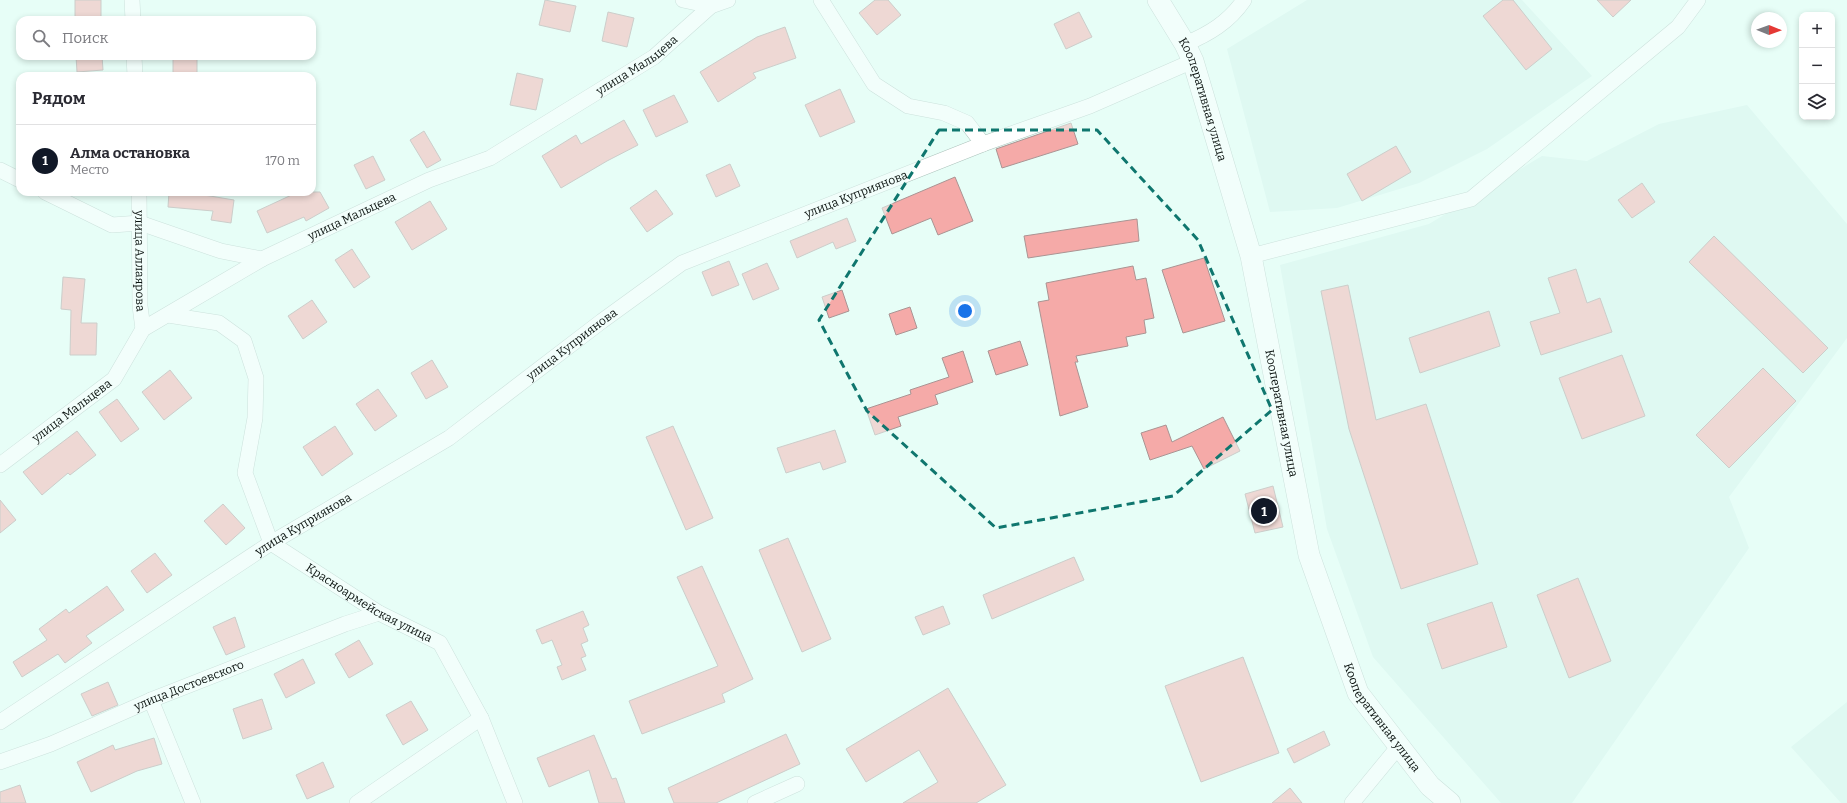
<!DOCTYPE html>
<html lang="ru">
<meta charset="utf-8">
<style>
body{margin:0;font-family:Bitter,serif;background:#f7f7f7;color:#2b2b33}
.controls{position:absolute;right:12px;top:12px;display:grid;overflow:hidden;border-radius:8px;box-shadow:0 2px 6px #0003}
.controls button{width:36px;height:36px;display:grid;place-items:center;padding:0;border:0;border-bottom:1px solid #e1e1e2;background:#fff;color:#2b2b33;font:20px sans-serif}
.compass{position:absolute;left:1751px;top:12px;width:36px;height:36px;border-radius:50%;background:#fff;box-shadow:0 2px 6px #0003;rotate:91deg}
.you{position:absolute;left:965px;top:311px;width:14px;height:14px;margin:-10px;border:3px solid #fff;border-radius:50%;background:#1a73e8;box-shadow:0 0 0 6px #1a73e833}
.badge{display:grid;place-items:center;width:26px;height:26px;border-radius:50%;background:#111827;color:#fff;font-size:13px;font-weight:700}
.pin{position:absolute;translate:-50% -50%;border:2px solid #fff;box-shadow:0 1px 4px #0006}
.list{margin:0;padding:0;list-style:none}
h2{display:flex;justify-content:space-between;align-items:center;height:52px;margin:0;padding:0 16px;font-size:17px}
h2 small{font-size:13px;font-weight:400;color:#7c7c81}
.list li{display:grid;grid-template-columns:26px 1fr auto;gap:12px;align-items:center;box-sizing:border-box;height:72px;padding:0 16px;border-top:1px solid #e1e1e2}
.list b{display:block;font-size:15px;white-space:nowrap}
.list p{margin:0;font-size:13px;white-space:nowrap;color:#7c7c81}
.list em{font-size:13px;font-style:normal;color:#7c7c81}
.icon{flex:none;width:22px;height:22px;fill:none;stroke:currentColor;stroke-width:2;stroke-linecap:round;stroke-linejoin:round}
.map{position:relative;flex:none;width:1847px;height:803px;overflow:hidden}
.search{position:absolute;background:#fff;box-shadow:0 2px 6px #0003;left:16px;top:16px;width:300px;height:44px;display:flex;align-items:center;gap:10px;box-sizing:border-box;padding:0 14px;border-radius:12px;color:#7c7c81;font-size:15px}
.panel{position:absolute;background:#fff;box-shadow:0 2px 6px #0003;left:16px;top:72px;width:300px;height:124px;border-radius:12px}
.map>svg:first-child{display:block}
.built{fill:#d4f4eb}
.building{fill:#f5aaa8;stroke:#aa9493}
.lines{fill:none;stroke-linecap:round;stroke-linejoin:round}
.street-casing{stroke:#acc2bb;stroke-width:16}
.secondary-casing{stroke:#acc2bb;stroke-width:22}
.street{stroke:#fff;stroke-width:15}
.secondary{stroke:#fff;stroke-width:21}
.marked{fill:none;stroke:#0f766e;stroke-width:3;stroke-dasharray:8 5;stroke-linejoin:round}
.labels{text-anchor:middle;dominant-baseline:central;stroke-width:3;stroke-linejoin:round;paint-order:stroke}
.street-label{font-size:12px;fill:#0b1310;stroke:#fff}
</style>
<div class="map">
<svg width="1847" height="803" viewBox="0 0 1847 803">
<rect width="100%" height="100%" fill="#e7fef7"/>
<path class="built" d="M1307 0H1522L1592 76 1487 149 1419 183 1337 208 1270 212 1227 49Z
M1747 105 1847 224V338L1729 497 1749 548 1572 803H1501L1373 657 1327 529 1280 265 1429 224 1542 156 1587 161 1659 124Z
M1847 702V803H1841L1791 747Z"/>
<path class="building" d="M75 0H101V17H75Z
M545 0 576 6 570 32 539 25Z
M875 0H888L901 15 877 35 859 13Z
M1503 0H1513L1552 49 1526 70 1483 16Z
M1597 0H1631L1613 17Z
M608 12 634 18 627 47 602 41Z
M1079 12 1092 37 1066 49 1054 24Z
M785 27 796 58 753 73 756 78 718 102 700 72 757 37Z
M76 56H102L103 70 77 72Z
M173 56H197V73H173Z
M517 73 543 79 536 110 510 105Z
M840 89 855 122 820 137 805 105Z
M674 95 688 122 656 137 643 110Z
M624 120 638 145 607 161 561 188 542 156 576 135 581 144Z
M1071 123 1078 144 1002 168 996 149Z
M424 131 441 160 427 168 410 140Z
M1396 146 1411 172 1362 201 1347 174Z
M373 156 385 180 366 189 354 165Z
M730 164 740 186 716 197 706 175Z
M955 177 973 221 938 235 931 218 892 234 882 208Z
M1642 183 1655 202 1632 218 1618 200Z
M656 190 673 214 647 232 630 208Z
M169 192H198V194L234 200 231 223 211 220 213 211 168 207Z
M298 192H320L329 208 306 221 304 217 267 233 257 211Z
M430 201 447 229 412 250 395 222Z
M847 218 856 241 836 249 833 242 797 258 790 241Z
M1137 219 1139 241 1028 258 1024 236Z
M1714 236 1828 348 1803 373 1689 262Z
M352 249 370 277 354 288 335 260Z
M1204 258 1225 321 1183 333 1162 270Z
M729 261 739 285 712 296 702 272Z
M767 263 779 289 753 300 742 274Z
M1133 266 1136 280 1146 278 1154 318 1144 320 1146 333 1126 337 1128 346 1076 356 1078 362H1075L1088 407 1060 416 1038 302 1049 300 1046 283Z
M1576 269 1587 303 1600 298 1612 332 1541 355 1530 322 1560 313 1548 278Z
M63 277 85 279 81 323H97L96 355H70L71 310 61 309Z
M1348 285 1376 420 1426 404 1478 564 1401 589 1349 429 1321 291Z
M842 290 849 311 829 318 822 297Z
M312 300 327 322 303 339 288 316Z
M910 307 917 328 896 335 889 314Z
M1489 311 1500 346 1420 373 1409 338Z
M1020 341 1028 365 996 375 988 351Z
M963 351 973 382 935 395 938 404 898 417 901 426 875 435 866 409 911 394 910 390 949 377 942 358Z
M1622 355 1645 416 1582 439 1559 378Z
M432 360 448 387 426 399 411 373Z
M1763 368 1796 401 1729 468 1696 435Z
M170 370 192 398 164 420 142 392Z
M378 389 397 416 375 431 356 404Z
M117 399 139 429 121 442 99 412Z
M1223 417 1240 451 1204 469 1192 446 1150 460 1141 433 1166 425 1172 442Z
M335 426 353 454 322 476 303 447Z
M673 426 713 518 686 530 646 437Z
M835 430 846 462 823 470 820 462 786 473 777 448Z
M77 431 96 455 70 475 68 473 42 495 23 472Z
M1273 486 1283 527 1255 533 1245 494Z
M0 500 16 520 0 533Z
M223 504 245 528 226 545 204 521Z
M788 538 831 639 802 652 759 550Z
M155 553 172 575 147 593 131 571Z
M1074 557 1084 580 992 619 983 595Z
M702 566 753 679 722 694 725 702 642 734 629 701 718 666 677 577Z
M1578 578 1611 661 1569 678 1537 595Z
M107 586 124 610 86 636 92 643 65 663 58 654 22 677 13 662 47 640 39 629 66 609 69 613Z
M1492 602 1507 647 1442 669 1427 624Z
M943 606 950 624 923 635 915 617Z
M583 611 589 625 583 628 588 641 581 644 586 656 581 658 586 670 562 680 557 667 562 665 552 640 542 644 536 630Z
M235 617 245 647 226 655 213 627Z
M359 640 373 664 349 678 335 654Z
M1243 657 1279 753 1201 782 1165 686Z
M303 659 315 683 286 698 274 674Z
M108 682 118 705 92 716 81 694Z
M948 688 1006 785 976 803H903L938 782 919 750 866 782 846 749Z
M262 699 272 729 243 739 233 709Z
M411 701 428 730 403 745 386 715Z
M1324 731 1330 745 1294 763 1287 749Z
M786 734 800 764 716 803H674L668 788Z
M594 735 612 779 616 778 625 803H599L589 770 549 787 537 758Z
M154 738 162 764 137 771 91 792 77 762 113 745 115 750Z
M323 762 334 787 307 799 296 775Z
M20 785 26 803H0V792Z
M1290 788 1302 803H1272Z"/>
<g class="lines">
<defs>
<g id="street">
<path d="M132 0 133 20"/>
<path d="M683 0 711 6"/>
<path d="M821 0 874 84 908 106 944 113 967 123 983 144"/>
<path d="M1185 44C1209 34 1229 22 1244 0"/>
<path d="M134 56 135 76"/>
<path d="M0 170 20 180"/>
<path d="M45 192 112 225 140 223 221 251 262 259"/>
<path id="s1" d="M139 192 140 306 143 329"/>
<path d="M1251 256 1471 199 1678 27 1698 0"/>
<path id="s2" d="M168 315 219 323 244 341 256 378 255 418 245 473 271 543 379 613 440 643 481 718 515 803"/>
<path id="s3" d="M0 465 114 379 143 329 262 259 429 180 490 158 654 57 711 6 728 0"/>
<path d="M151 700 193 803"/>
<path id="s4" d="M0 722 271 543 449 438 602 321 682 263 983 144 1090 106 1193 61"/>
<path id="s5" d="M0 762 51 744 151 700 345 624 379 613"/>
<path d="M357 803 481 718"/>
<path d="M755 803 797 784"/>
<path d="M1352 803 1399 746"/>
</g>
<g id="secondary">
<path id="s6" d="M1158 0 1185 44 1193 61 1251 256 1309 555 1358 693 1430 786 1450 803"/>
</g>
</defs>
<use href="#street" class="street-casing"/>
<use href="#secondary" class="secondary-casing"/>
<use href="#street" class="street"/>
<use href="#secondary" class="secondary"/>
</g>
<path d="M0 0H1847V803H0ZM939 130H1097L1198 240 1272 410 1173 496 996 528 867 411 819 320Z" fill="#e7fef7" fill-opacity=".55" fill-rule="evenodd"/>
<path class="marked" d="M939 130H1097L1198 240 1272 410 1173 496 996 528 867 411 819 320Z"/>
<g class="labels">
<g class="street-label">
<text stroke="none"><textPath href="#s3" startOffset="762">улица Мальцева</textPath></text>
<text stroke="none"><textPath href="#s6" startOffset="110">Кооперативная улица</textPath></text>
<text stroke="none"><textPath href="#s4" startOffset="1010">улица Куприянова</textPath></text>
<text stroke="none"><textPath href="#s3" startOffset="438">улица Мальцева</textPath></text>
<text stroke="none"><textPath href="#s1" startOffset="69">улица Аллаярова</textPath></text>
<text stroke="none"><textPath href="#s4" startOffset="686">улица Куприянова</textPath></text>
<text stroke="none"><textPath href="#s3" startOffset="90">улица Мальцева</textPath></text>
<text stroke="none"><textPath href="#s6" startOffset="434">Кооперативная улица</textPath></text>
<text stroke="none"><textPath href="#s4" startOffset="362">улица Куприянова</textPath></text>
<text stroke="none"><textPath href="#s2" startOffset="407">Красноармейская улица</textPath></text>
<text stroke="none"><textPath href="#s5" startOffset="204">улица Достоевского</textPath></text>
<text stroke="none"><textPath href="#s6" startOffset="758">Кооперативная улица</textPath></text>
</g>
</g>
</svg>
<div class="controls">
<button>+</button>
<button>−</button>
<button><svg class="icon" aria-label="layers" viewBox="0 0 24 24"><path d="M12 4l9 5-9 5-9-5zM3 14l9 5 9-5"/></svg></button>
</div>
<svg class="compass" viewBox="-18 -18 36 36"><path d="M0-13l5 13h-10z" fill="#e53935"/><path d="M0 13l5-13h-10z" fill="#7c7c81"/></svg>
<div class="you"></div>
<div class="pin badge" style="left:1264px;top:511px">1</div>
<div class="search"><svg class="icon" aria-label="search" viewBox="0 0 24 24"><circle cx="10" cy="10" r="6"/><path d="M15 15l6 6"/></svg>Поиск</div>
<section class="panel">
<h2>Рядом<small></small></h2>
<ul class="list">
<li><span class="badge">1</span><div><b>Алма остановка</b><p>Место</p></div><em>170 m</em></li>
</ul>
</section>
</div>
